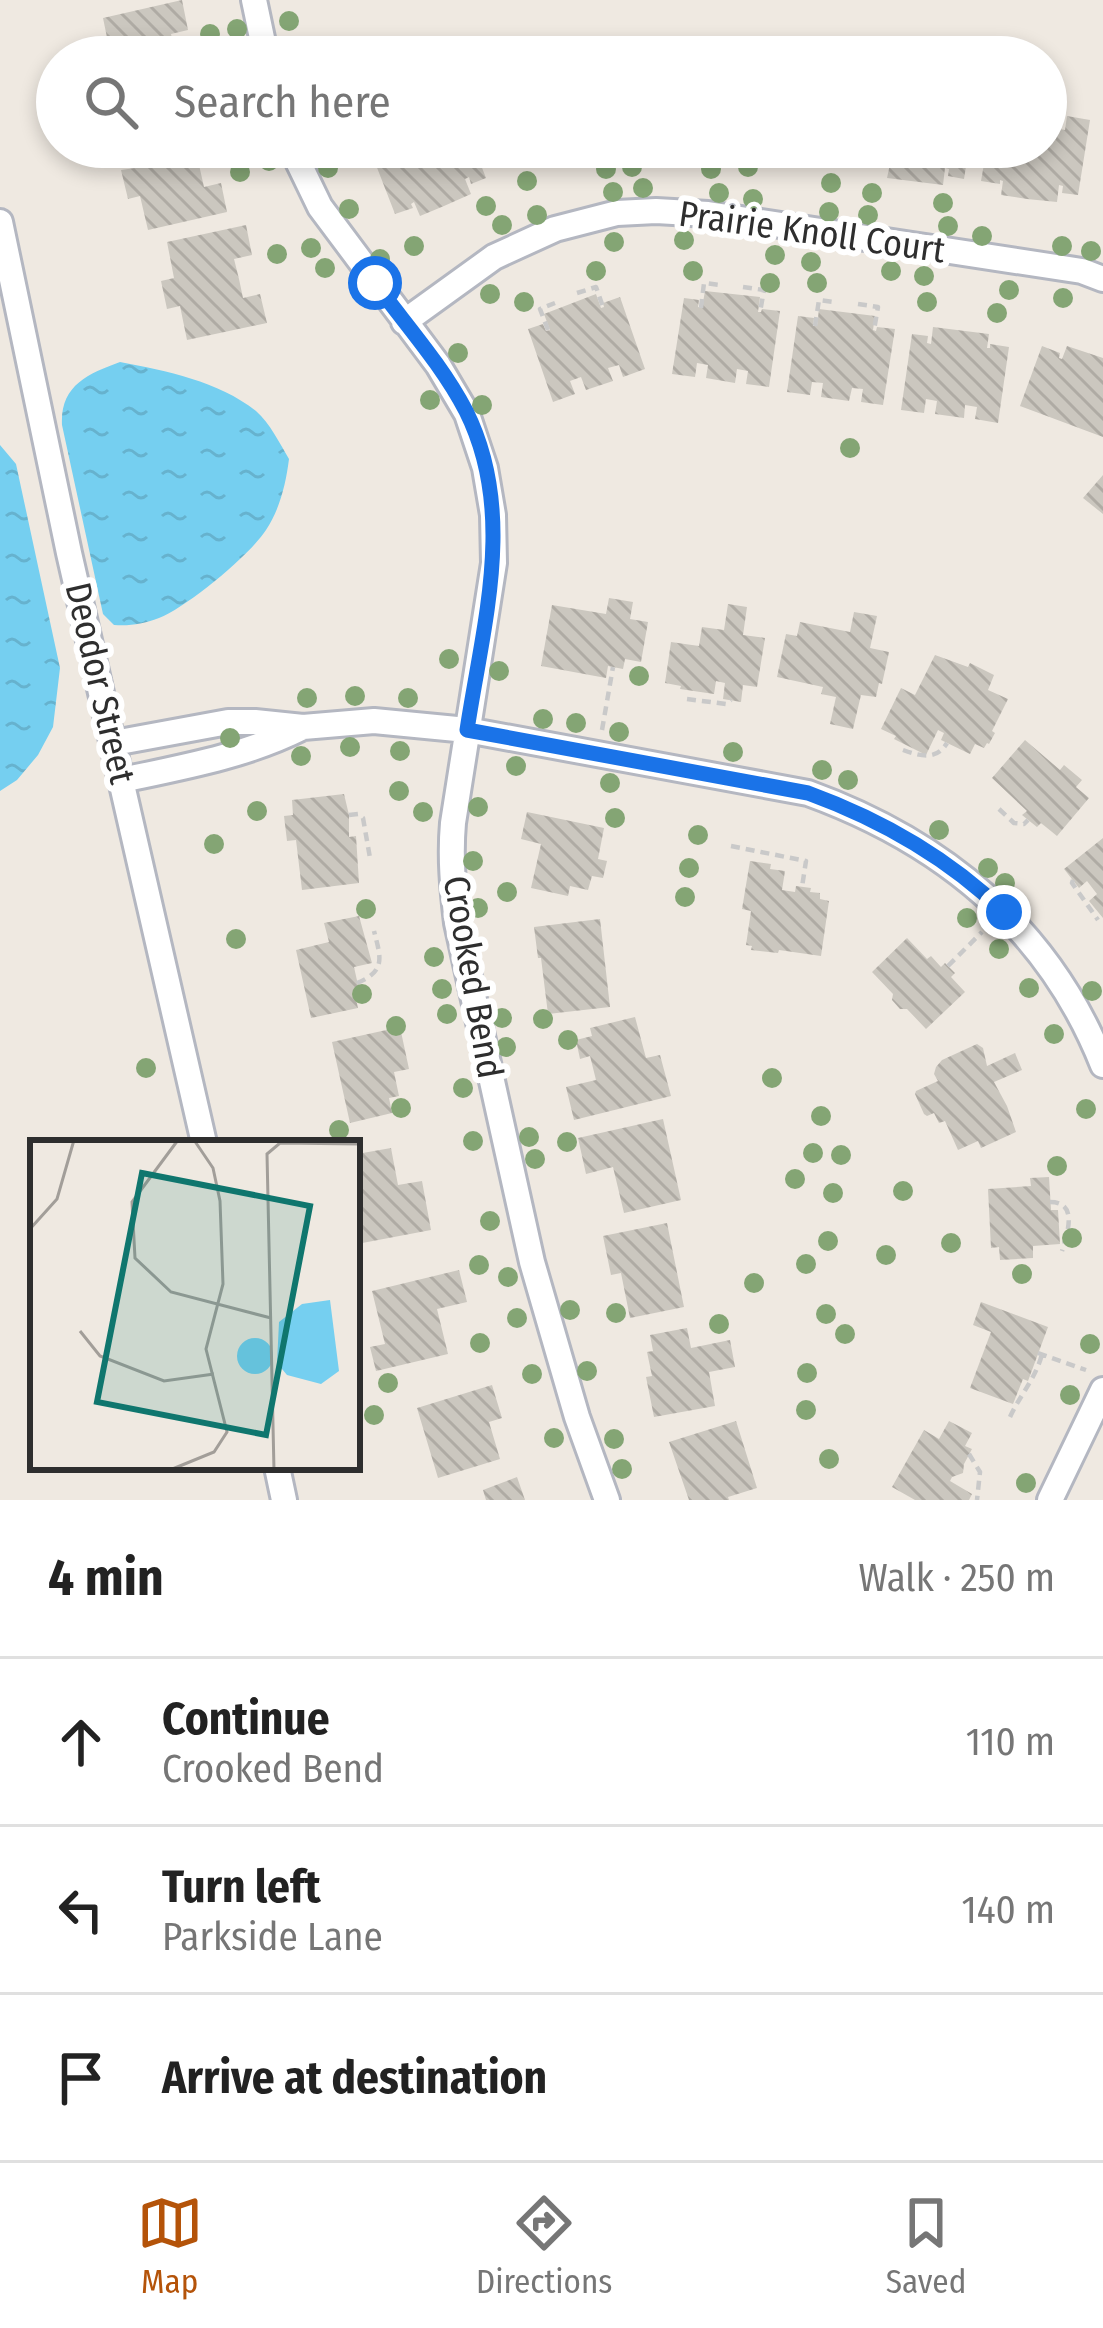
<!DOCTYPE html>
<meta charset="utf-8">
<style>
body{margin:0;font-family:"Fira Sans Condensed",sans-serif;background:#f2f2f2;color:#222}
.stop{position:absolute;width:36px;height:36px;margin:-27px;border:9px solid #1a73e8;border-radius:50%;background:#fff}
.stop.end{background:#1a73e8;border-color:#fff;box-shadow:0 3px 12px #0008}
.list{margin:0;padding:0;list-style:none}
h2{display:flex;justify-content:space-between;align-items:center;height:156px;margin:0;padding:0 48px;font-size:51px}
h2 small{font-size:39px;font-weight:400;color:#767676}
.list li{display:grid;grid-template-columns:78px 1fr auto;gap:36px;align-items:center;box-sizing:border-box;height:168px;padding:0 48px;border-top:3px solid #e0e0e0}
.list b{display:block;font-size:45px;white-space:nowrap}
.list p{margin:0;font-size:39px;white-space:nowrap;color:#767676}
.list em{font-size:39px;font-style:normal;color:#767676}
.icon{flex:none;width:66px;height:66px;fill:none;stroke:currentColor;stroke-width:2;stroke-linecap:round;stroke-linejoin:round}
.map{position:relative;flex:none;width:1103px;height:1500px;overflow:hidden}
.search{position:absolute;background:#fff;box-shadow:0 6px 18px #0003;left:36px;right:36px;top:36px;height:132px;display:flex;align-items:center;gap:30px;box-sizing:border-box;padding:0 42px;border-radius:66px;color:#767676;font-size:45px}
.sheet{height:660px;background:#fff}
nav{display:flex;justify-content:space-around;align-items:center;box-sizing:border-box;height:168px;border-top:3px solid #e0e0e0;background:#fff;font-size:33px;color:#767676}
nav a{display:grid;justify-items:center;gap:6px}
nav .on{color:#b45309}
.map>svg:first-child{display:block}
.water{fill:url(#water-ripples)}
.building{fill:url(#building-back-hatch)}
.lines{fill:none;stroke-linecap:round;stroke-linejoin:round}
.street-casing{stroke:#b4b7c1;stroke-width:30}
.path{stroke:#c9c9c9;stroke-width:4.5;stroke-dasharray:9 6;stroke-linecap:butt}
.street{stroke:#fff;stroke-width:24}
.tree{fill:#84a574}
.route{stroke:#1a73e8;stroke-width:15}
.labels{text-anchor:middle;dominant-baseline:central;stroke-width:12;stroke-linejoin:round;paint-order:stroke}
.street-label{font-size:36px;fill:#2e2e2e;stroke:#fff}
.inset-road{fill:none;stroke:#a29e99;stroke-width:3}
.view{fill:#0f766e;fill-opacity:0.15;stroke:#0f766e;stroke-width:6}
.inset-edge{fill:none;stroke:#2e2e2e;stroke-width:6}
</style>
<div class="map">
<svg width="1103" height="1500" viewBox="0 0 1103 1500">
<defs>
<pattern id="water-ripples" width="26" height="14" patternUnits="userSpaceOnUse" patternTransform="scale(3)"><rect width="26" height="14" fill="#75cff0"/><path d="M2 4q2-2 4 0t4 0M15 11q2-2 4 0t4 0" fill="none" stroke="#66b2ce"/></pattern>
<pattern id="building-back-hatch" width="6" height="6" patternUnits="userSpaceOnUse" patternTransform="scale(3)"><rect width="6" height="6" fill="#cbc7bf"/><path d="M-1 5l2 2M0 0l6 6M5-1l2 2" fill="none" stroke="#afaba4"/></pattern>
</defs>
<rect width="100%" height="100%" fill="#efe9e1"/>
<path class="water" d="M120 362C167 371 218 381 256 411 270 423 280 444 289 459 286 483 280 509 266 530 250 555 187 607 159 618 143 624 131 626 114 625L103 614 62 425C60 386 87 374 120 362Z
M0 445 16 464 60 668 53 727 38 755 17 780 0 791Z"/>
<path class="building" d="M182 0 188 30 171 34 176 57H111L103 18Z
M1046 113 1056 115 1054 128 1065 130 1067 116 1090 120 1078 195 1062 193 1063 186 1059 185 1057 202 1027 199 1001 195 1003 181 1000 180V184L981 181 987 147H1046Z
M131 147H195L204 187 221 183 227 212 148 230 140 196 128 199 121 170 135 168Z
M369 147H474L486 178 471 184 469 177 465 179 471 194 444 206 420 216 414 202 411 204 413 208 395 214Z
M539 147H592V149L542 162Z
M775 147H831L828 167 773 160Z
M870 147H969L964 179 948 176 949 169 945 168 943 185 887 178 890 164H886V167L867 164Z
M246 225 252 255 234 259 239 279 243 298 260 294 267 323 187 340 180 306 167 309 161 281 174 278 167 242Z
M705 291 760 297 758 312H761L762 309 780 311 769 387 746 384 748 371 737 369 735 383 706 378 708 365 697 363 695 377 672 374 684 298 699 300 698 307 702 308Z
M596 294 601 308 604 307 603 303 620 297 645 369 623 377 619 365 608 368 613 381 586 390 581 377 570 381 575 394 553 402 528 329 543 324 546 331 550 330 544 314Z
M819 309 875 316 873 330 876 331 877 327 895 329 883 405 861 402 863 389 852 388 849 401 821 397 823 383 812 382 810 395 787 392 798 316 814 318 813 326H817Z
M933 327 989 334 987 348H990V344L1009 347 998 423 975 419 977 407 965 405 964 418 935 414 937 401 926 399 924 413 901 410 912 334 928 336 927 343 931 344Z
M1042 346 1060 353 1059 358 1062 359 1067 346 1103 358V437L1020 406Z
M1103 475V514L1083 498Z
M609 598 633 602 630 619 648 622 641 662 625 659 623 669 608 666 606 678 541 666 552 605 606 614Z
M728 604 747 607 743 635 765 638 757 687 743 685 741 702 723 699 725 683 716 681 714 694 680 689 681 686 665 683 671 642 699 646 702 627 724 630Z
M854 612 877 616 870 648 889 652 882 684 879 683 876 697 861 695 853 729 830 724 836 697 821 694 823 687 777 677 786 634 797 636 800 622 850 632Z
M935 655 968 667 970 663 994 675 988 690 1008 699 992 731 995 733 989 744 987 743 984 748 975 744 970 754 941 740 944 733 938 730 926 755 894 739 896 736 881 729 901 688 915 695Z
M1025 740 1060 770 1064 765 1082 780 1076 787 1089 798 1057 836 1041 823 1037 827 1022 815 1027 811 992 778Z
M344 794 349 815V837L356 836 359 883 302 890 296 840 287 841 284 816 293 815 292 800Z
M527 812 604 828 598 859 607 861 603 878 592 876 588 890 570 886 568 896 531 888 541 844 521 839Z
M1103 838V918L1089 901 1097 894 1087 881 1079 888 1064 869Z
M750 861 771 864 770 869 785 871 782 890 795 892 796 886 811 888 810 892 820 893V899L829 901 821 956 779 950 778 953 751 950 752 946 746 945 751 911 742 909Z
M359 916 372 963 354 967 360 994 355 995 358 1008 311 1018 296 950 329 942 324 923Z
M600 919 610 1007 548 1014 541 958H538L534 927Z
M907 938 927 959 931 956 941 967 945 963 955 973 951 977 965 992 926 1029 907 1009H900L892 1000 893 994 872 972Z
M635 1017 646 1058 660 1055 671 1096 574 1120 566 1087 596 1080 590 1056 580 1059 576 1040 592 1036 590 1028Z
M400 1027 409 1069 394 1072 399 1096 389 1098 392 1113 350 1123 332 1042Z
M977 1044 983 1048 987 1066 1015 1053 1022 1070 994 1082 1007 1106 1016 1132 981 1148 978 1141 958 1150 945 1121 939 1123 934 1113 927 1116 924 1114 915 1094 916 1091 938 1081 934 1074 936 1067 942 1060Z
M663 1119 681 1200 624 1213 613 1167 586 1174 578 1138Z
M391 1148 398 1185 422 1181 431 1230 357 1244V1154Z
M1049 1177 1051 1210H1058L1060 1244 1033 1246V1258L1000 1260 999 1247 991 1248 988 1189 1031 1186 1030 1178Z
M667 1223 684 1307 630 1318 621 1273 611 1275 603 1236Z
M459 1270 467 1302 437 1309 448 1354 376 1371 370 1347 385 1344 372 1291Z
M981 1302 1048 1327 1028 1381 1023 1379 1013 1404 970 1388 991 1332 973 1325Z
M687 1328 691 1348 730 1340 735 1367 709 1372 715 1406 654 1417 646 1377 652 1376 647 1352 653 1351 650 1335Z
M492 1385 502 1418 489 1422 500 1459 438 1478 417 1408Z
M736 1421 757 1488 728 1497 729 1500H689L669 1442Z
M949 1421 972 1433 965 1446 972 1449 964 1464 963 1473 952 1477 950 1481 972 1494 969 1500H915L892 1487 924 1430 939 1439Z
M517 1477 525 1500H486L483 1490Z"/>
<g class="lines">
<defs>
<path id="street" d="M254 0 266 57
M291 147 320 207 438 365 467 414 485 468 493 515 494 563 453 823C450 857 453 889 457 923L532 1262 577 1417 607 1500
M0 222 69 553 204 1143
M404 322 494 257 555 229 617 213 656 211 708 214 1082 271 1103 279
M114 743 228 722H255L303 727 374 721 467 730 808 793C943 842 1049 929 1103 1065
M122 780C183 767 245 756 301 728
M277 1467 284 1500
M1050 1500 1103 1390"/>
</defs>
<use href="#street" class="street-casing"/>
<path class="path" d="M743 287 764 290 760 312
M577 293 596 287 603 307
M858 304 878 307 874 330
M701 308 704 283 720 285
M815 326 819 300 834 302
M548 330 540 309 555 303
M687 699 726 704 731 700
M602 730 613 667
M903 750C920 756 936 761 947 743
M999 809 1014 823 1024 824 1028 820
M349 815 358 814 363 818 370 858
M731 846 806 861 802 887
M1073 880 1072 883 1098 920
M948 966 982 932
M357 983C386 971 381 958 374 931
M1050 1202C1079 1202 1067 1234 1062 1251
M1038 1353 1086 1370
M1010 1417C1020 1395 1036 1378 1042 1354
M969 1454 980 1472 977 1500"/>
<use href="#street" class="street"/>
</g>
<g class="tree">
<circle cx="289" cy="21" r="10"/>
<circle cx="237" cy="29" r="10"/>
<circle cx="210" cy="34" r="10"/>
<circle cx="269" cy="161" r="10"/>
<circle cx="632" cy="167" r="10"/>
<circle cx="748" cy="167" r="10"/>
<circle cx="328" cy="168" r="10"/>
<circle cx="606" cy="169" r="10"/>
<circle cx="711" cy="169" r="10"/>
<circle cx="240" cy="172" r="10"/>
<circle cx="527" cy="181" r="10"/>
<circle cx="831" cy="183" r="10"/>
<circle cx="643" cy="188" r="10"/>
<circle cx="613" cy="192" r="10"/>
<circle cx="719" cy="193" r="10"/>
<circle cx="872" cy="193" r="10"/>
<circle cx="753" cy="199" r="10"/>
<circle cx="943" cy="203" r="10"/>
<circle cx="486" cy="206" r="10"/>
<circle cx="349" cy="209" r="10"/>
<circle cx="829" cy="212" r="10"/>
<circle cx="537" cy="215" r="10"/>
<circle cx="868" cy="215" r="10"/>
<circle cx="502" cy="225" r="10"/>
<circle cx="948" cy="226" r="10"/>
<circle cx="982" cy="236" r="10"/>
<circle cx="684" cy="240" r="10"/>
<circle cx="614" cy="242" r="10"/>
<circle cx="414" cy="246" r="10"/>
<circle cx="1062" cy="246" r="10"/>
<circle cx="311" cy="248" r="10"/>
<circle cx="1091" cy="251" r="10"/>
<circle cx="277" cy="254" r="10"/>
<circle cx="775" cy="255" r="10"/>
<circle cx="380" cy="259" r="10"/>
<circle cx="811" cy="262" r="10"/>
<circle cx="325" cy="268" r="10"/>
<circle cx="596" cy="271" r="10"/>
<circle cx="693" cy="271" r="10"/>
<circle cx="891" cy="271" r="10"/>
<circle cx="924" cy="276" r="10"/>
<circle cx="770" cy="283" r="10"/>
<circle cx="817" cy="283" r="10"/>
<circle cx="1009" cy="290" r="10"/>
<circle cx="490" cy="294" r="10"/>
<circle cx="1063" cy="298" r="10"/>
<circle cx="524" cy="302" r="10"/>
<circle cx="927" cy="302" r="10"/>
<circle cx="997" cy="313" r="10"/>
<circle cx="458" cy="353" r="10"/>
<circle cx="430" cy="400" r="10"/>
<circle cx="482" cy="405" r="10"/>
<circle cx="850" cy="448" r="10"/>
<circle cx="449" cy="659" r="10"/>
<circle cx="499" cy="671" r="10"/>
<circle cx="639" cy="676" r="10"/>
<circle cx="355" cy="696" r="10"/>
<circle cx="307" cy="698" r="10"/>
<circle cx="408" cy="698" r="10"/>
<circle cx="543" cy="719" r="10"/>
<circle cx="576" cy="723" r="10"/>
<circle cx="619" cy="732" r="10"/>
<circle cx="230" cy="738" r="10"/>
<circle cx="350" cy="747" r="10"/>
<circle cx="400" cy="751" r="10"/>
<circle cx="733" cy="752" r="10"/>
<circle cx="301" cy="756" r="10"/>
<circle cx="516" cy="766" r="10"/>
<circle cx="822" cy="770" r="10"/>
<circle cx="848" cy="780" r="10"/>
<circle cx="610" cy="783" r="10"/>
<circle cx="399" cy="791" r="10"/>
<circle cx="478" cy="807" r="10"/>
<circle cx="257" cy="811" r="10"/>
<circle cx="423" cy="812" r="10"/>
<circle cx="615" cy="818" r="10"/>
<circle cx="939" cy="830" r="10"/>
<circle cx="698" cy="835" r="10"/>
<circle cx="214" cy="844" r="10"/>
<circle cx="473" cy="861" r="10"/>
<circle cx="689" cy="868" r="10"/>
<circle cx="988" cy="868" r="10"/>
<circle cx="1005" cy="883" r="10"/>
<circle cx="507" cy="892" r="10"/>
<circle cx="685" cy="897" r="10"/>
<circle cx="478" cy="908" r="10"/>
<circle cx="366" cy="909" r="10"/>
<circle cx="967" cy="918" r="10"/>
<circle cx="236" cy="939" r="10"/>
<circle cx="999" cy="949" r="10"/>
<circle cx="434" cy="957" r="10"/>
<circle cx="1029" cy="988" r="10"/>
<circle cx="442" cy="989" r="10"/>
<circle cx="1092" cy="991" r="10"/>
<circle cx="362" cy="994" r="10"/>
<circle cx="447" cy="1014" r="10"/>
<circle cx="502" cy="1018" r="10"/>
<circle cx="543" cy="1019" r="10"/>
<circle cx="396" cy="1026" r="10"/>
<circle cx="1054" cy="1034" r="10"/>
<circle cx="568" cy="1040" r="10"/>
<circle cx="506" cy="1047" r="10"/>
<circle cx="146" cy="1068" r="10"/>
<circle cx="772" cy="1078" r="10"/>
<circle cx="463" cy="1088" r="10"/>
<circle cx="401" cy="1108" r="10"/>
<circle cx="1086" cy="1109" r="10"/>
<circle cx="821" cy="1116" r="10"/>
<circle cx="339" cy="1130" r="10"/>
<circle cx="529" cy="1137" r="10"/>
<circle cx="473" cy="1141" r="10"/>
<circle cx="567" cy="1142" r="10"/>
<circle cx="813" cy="1153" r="10"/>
<circle cx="841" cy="1155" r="10"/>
<circle cx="535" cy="1159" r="10"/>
<circle cx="1057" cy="1166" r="10"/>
<circle cx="795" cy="1179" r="10"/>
<circle cx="903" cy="1191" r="10"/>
<circle cx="833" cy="1193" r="10"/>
<circle cx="490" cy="1221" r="10"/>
<circle cx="1072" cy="1238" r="10"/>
<circle cx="828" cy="1241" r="10"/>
<circle cx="951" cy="1243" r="10"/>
<circle cx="886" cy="1255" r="10"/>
<circle cx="806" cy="1264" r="10"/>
<circle cx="479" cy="1265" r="10"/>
<circle cx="1022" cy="1274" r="10"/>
<circle cx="508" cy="1277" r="10"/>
<circle cx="754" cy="1283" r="10"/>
<circle cx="570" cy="1310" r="10"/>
<circle cx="616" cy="1313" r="10"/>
<circle cx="826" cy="1314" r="10"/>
<circle cx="517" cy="1318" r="10"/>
<circle cx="719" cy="1324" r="10"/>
<circle cx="845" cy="1334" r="10"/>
<circle cx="480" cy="1343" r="10"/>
<circle cx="1090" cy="1344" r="10"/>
<circle cx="587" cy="1371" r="10"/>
<circle cx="807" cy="1373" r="10"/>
<circle cx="532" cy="1374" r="10"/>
<circle cx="388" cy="1383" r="10"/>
<circle cx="1070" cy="1395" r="10"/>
<circle cx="806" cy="1410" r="10"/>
<circle cx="374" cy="1415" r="10"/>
<circle cx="554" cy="1438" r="10"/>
<circle cx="614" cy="1439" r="10"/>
<circle cx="829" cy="1459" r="10"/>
<circle cx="622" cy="1469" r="10"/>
<circle cx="1026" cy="1483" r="10"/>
</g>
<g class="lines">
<path class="route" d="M375 283C406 325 442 365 466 411 517 513 483 624 467 730L808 793C882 820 947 857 1004 912"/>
</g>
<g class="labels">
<g class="street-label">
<text transform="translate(812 232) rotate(8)">Prairie Knoll Court</text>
<text transform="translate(100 683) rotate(77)">Deodor Street</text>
<text transform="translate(473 977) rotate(80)">Crooked Bend</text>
</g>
</g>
<g transform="translate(30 1140)">
<rect width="330" height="330" fill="#efe9e1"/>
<path d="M300 160 309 231 291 244 257 235 247 223 249 182 272 164ZM207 216a18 18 0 1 1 36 0a18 18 0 1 1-36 0Z" fill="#75cff0"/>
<path class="inset-road" d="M148 0 102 62 105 118 141 152 241 178M0 89 27 59 44 0M50 191 70 216 134 241 184 234M140 330 184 312 197 292 176 209 193 144 190 61 183 28 164 0M244 330 237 14 250 3 330 4"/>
<path class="view" d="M112 33 280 66 236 295 67 262Z"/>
<rect width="330" height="330" class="inset-edge"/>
</g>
</svg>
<div class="stop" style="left:375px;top:283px"></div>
<div class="stop end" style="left:1004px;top:912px"></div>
<div class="search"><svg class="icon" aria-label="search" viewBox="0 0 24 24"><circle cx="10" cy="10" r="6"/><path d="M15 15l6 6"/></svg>Search here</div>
</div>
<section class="sheet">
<h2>4 min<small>Walk · 250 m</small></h2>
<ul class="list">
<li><svg class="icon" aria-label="ahead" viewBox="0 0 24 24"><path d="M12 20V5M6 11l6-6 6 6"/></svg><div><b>Continue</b><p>Crooked Bend</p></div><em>110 m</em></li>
<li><svg class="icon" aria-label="left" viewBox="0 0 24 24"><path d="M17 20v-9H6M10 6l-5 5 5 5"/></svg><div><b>Turn left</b><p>Parkside Lane</p></div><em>140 m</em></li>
<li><svg class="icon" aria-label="arrive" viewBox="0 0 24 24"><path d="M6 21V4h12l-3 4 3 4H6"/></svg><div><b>Arrive at destination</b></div></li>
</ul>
</section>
<nav>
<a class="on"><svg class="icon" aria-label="map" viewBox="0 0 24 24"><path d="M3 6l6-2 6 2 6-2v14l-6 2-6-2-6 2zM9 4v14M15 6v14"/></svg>Map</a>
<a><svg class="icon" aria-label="directions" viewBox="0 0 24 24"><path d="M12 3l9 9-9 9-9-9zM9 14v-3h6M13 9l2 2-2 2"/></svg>Directions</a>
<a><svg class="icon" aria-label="saved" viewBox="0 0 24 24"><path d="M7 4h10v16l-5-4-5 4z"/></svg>Saved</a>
</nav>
